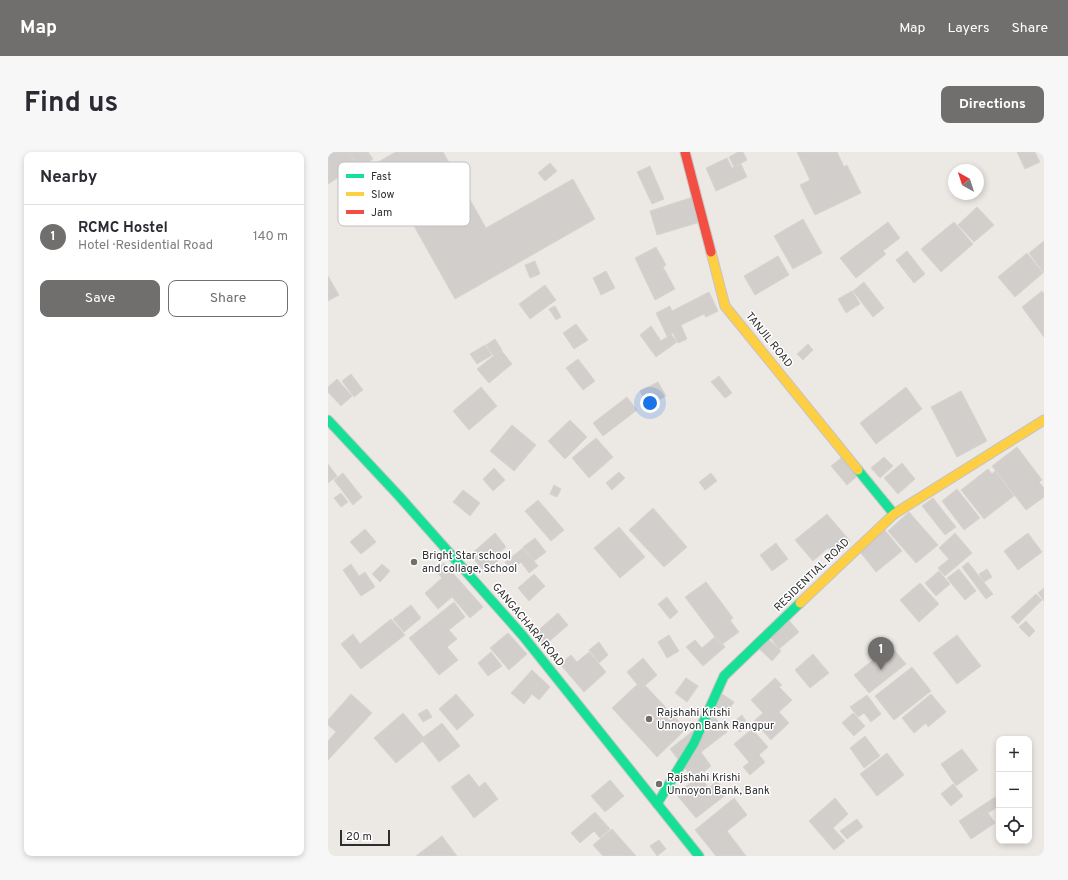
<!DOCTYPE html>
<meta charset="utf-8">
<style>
body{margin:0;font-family:Overpass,sans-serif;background:#f7f7f7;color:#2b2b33}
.controls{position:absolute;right:12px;bottom:12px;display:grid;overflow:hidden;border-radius:8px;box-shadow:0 2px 6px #0003}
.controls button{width:36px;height:36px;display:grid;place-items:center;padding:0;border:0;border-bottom:1px solid #e1e1e2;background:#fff;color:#2b2b33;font:20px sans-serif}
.compass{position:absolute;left:620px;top:12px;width:36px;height:36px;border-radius:50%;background:#fff;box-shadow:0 2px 6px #0003;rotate:321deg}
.scale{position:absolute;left:12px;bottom:10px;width:50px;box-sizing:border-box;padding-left:4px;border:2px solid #2e2e2e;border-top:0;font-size:11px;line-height:14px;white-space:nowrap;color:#2e2e2e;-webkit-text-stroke:3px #fff;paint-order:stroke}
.you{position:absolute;left:322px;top:251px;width:14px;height:14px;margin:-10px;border:3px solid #fff;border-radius:50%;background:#1a73e8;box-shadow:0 0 0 6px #1a73e833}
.badge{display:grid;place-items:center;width:26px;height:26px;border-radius:50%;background:#706f6e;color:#fff;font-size:13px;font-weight:700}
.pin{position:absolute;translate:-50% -33px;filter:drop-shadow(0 1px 2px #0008)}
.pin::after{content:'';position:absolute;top:21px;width:14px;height:12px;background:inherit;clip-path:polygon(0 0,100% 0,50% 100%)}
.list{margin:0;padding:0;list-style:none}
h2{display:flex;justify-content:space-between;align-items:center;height:52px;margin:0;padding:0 16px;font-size:17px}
h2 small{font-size:13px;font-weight:400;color:#7c7c81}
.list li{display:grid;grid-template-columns:26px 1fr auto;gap:12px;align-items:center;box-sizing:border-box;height:64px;padding:0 16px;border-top:1px solid #e1e1e2}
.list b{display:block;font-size:15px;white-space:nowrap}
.list p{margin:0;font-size:13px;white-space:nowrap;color:#7c7c81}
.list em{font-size:13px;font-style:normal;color:#7c7c81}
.actions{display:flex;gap:8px;padding:12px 16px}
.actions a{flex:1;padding:9px 0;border:1px solid #706f6e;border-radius:8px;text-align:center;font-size:14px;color:#706f6e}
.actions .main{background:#706f6e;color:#fff}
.icon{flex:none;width:22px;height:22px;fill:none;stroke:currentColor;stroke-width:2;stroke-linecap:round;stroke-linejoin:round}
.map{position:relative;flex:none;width:716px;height:704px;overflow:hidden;border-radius:8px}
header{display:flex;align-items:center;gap:24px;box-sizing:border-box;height:56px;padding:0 20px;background:#706f6e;color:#fff}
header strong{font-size:19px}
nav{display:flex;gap:22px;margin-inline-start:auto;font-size:14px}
.intro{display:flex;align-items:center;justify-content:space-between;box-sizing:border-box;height:96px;padding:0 24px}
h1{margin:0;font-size:28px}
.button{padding:10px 18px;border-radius:8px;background:#706f6e;color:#fff;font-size:14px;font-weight:700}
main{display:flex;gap:24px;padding:0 24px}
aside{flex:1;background:#fff;border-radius:8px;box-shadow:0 2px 6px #0003}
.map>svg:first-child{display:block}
.building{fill:#d1cecb;stroke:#d7d4d0}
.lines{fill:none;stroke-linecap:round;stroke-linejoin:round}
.fast-casing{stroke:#c5c4c5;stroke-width:11}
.slow-casing{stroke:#c5c4c5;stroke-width:11}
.jam-casing{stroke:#c5c4c5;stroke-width:11}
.fast{stroke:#16e098;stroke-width:9}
.slow{stroke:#ffcf43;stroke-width:9}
.jam{stroke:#f24e42;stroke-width:9}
.poi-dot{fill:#706f6e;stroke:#fff;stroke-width:1.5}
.labels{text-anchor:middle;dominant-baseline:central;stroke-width:3;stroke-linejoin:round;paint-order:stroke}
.street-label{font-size:11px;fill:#2e2e2e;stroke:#fff}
.poi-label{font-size:11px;fill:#2e2e2e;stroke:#fff;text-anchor:start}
.key{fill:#fff;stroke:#c0c0c0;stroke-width:1}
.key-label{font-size:11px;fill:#2e2e2e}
</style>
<header>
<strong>Map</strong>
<nav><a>Map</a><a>Layers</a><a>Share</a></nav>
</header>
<div class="intro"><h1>Find us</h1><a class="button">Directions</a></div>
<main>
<aside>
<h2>Nearby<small></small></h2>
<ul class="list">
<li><span class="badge">1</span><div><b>RCMC Hostel</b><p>Hotel · Residential Road</p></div><em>140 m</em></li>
</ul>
<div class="actions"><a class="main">Save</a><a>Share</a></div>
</aside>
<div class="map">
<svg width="716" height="704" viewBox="0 0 716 704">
<rect width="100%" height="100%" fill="#ece8e4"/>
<path class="building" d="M0 0H21L30 13 0 32Z
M21 0H40L45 7 31 16Z
M68 0H115L158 76 245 27 267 67 127 147 50 10Z
M410 0H415L419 8 406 15 401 5Z
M469 0H509L516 15 519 13 533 41 487 63 472 33 482 28Z
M689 0H707L712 10 697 17Z
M399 6 404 16 413 12 419 25 388 39 378 16Z
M222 11 229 19 217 29 210 21Z
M322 14 336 47 324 52 309 20Z
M371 43 379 68 329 83 322 59Z
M649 55 666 73 646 90 630 73Z
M475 67 494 101 465 117 446 84Z
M560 70 572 86 555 99 558 102 528 126 512 106Z
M626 70 645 92 613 120 593 97Z
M716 89V121L701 101Z
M328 95 338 113 335 115 347 137 327 148 307 106Z
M579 99 597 122 586 131 568 108Z
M699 101 715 121 687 145 670 125Z
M450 104 461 123 427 143 416 124Z
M207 109 212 122 202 126 197 113Z
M278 119 287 136 273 143 265 126Z
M0 124 11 143 0 149Z
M536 130 556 156 545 165 525 139Z
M217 133 228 148 202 167 191 152Z
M524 139 532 152 518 161 510 147Z
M714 139 716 142V185L694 155Z
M381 140 390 159 378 165 376 162 353 173 359 187 350 191 345 181 339 184 328 161 342 154 344 159Z
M227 154 233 165 228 168 221 157Z
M248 172 260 188 246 197 235 181Z
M323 174 333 189 343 182 349 190 328 205 312 183Z
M167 187 174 198 166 204 158 193Z
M480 192 485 198 475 208 469 202Z
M157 193 164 203 149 212 142 202Z
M173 198 184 212 161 231 149 217Z
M250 207 267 229 255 238 238 216Z
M23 222 35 238 26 245 14 229Z
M391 224 404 241 397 246 383 230Z
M9 227 24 244 13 254 0 240V235Z
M330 230 338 244 320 254 312 239Z
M153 235 169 254 141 278 125 259Z
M578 235 594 257 548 292 532 271Z
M633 239 659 289 629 305 603 255Z
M299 245 309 258 275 284 265 271Z
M242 268 259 285 237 307 220 289Z
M184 273 208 293 186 319 162 299Z
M268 286 285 305 261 326 244 306Z
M689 295 714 328 711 330 716 336V345L698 358 664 314Z
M518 302 534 320 519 333 503 314Z
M556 305 565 314 552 326 543 316Z
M574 311 587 327 570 342 556 326Z
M0 312 9 324 0 331Z
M166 316 177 328 165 339 155 327Z
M660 317 664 322 667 319 686 344 656 367 633 338Z
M291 320 297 326 284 338 278 331Z
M15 321 34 345 25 353 6 328Z
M383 321 389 329 377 338 371 330Z
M226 333 233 337 229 345 222 342Z
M629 337 652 366 636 378 614 349Z
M135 338 152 351 142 364 125 350Z
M13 341 20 350 13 355 6 346Z
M605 346 628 375 617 383 594 354Z
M210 348 236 378 223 389 197 359Z
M325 356 359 395 336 415 301 378Z
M581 360 610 393 588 411 560 379Z
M499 362 522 389 506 402 500 396 485 409 467 388Z
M291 375 317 405 292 426 266 396Z
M555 376 574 399 548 420 529 396Z
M37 377 48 390 33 402 22 390Z
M167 381 178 395 167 404 171 408 157 420 142 403Z
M627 381 644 401 617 424 610 416 621 407 611 396Z
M700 381 714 400 690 418 676 399Z
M207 386 218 400 206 409 195 395Z
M448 391 460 407 444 419 432 403Z
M195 396 210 414 201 421 193 410 183 418 177 410Z
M640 410 665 442 658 447 634 415Z
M116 411 155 455 142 466 124 445 110 457 97 441 114 426 107 419Z
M23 412 31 424 37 420 47 435 33 444 15 418Z
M54 412 62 419 52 430 44 422Z
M631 417 648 439 637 448 619 426Z
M659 417 664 425 656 430 651 422Z
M611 419 622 432 608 444 597 431Z
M206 422 217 434 201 449 190 436Z
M378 430 405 466 402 468 411 480 393 493 357 445Z
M592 431 611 452 591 470 572 448Z
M716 436V449L710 441Z
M708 442 714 448 690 472 683 465Z
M339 445 350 460 342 467 330 452Z
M126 450 137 465 121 478 129 487 119 495 130 508 111 523 81 486Z
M83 453 93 466 76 480 65 467Z
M230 461 240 473 216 494 206 482Z
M458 465 471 480 451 497 439 481Z
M63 467 77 483 33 517 13 492 25 482 32 492Z
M698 469 707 479 701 485 691 475Z
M180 481 199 502 181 518 162 496Z
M434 481 453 499 444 509 424 490Z
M341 483 351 499 339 506 330 490Z
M629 483 653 514 629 532 605 501Z
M388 484 397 495 375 514 358 495 367 488 374 496Z
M271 490 280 503 271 511 261 498Z
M563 494 578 512 541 541 526 523Z
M163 500 174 514 160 524 150 511Z
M261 500 278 520 256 540 232 512 243 503 249 510Z
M485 502 501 521 482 536 467 518Z
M315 506 329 523 313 537 299 520Z
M584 515 603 539 566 568 547 544Z
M204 518 222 535 211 548 204 542 196 552 183 541Z
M358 526 370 534 359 550 347 541Z
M447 526 454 533 451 535 464 548 451 560 461 571 443 588 426 569 435 561 423 548Z
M313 529 358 577 329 605 284 556Z
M23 542 44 561 0 608V589L8 580 0 573V568Z
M128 542 146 563 129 578 111 557Z
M394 542 406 550 398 562 386 553Z
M603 542 618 560 600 575 598 571 586 581 574 566Z
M539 543 553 562 543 570 536 561 530 565 522 555Z
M99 557 104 565 95 570 90 562Z
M75 561 97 587 68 611 46 586Z
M525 561 537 574 526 584 514 571Z
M385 563 399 580 373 600 383 614 371 624 381 636 389 629 399 642 368 666 348 642 366 628 342 597Z
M414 563 421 574 411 580 404 571Z
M114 571 132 594 111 610 93 587Z
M424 577 440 595 431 603 437 610 422 623 415 615 421 610 406 592Z
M537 584 552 604 536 616 522 596Z
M634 597 650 618 628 634 613 612Z
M559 601 576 623 549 644 532 622Z
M141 622 151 635 157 630 170 647 146 666 123 635Z
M282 628 296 644 277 660 263 644Z
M625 632 635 644 623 654 613 642Z
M667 645 671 654 660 661 667 671 643 687 631 669Z
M406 646 419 663 399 679 418 704H388L367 678Z
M507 646 520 662 505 676 517 689 506 698 481 669Z
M267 660 282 677 272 686 266 679 252 691 243 681Z
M529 667 535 675 519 687 512 679Z
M284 677 308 704H275L265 693Z
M114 684 129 704H88Z
M331 688 338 697 329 704 322 694Z"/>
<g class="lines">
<defs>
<path id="fast" d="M0 268 71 344 195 484 371 704
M530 318 566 362
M329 652 366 591 396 524 472 451"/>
<path id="slow" d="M383 100 397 154 530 318
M472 451 566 362 716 268"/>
<path id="jam" d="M357 0 383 100"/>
</defs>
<use href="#fast" class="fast-casing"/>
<use href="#slow" class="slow-casing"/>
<use href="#jam" class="jam-casing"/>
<use href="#fast" class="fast"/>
<use href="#slow" class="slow"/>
<use href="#jam" class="jam"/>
</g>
<g class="poi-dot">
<circle cx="86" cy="410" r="4"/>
<circle cx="321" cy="567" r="4"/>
<circle cx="331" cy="632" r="4"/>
</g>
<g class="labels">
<g class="street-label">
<text transform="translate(441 188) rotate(51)">TANJIL ROAD</text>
<text transform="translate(484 423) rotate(-44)">RESIDENTIAL ROAD</text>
<text transform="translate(200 473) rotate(50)">GANGACHARA ROAD</text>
</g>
<g class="poi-label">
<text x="94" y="404">Bright Star school<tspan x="94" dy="13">and collage, School</tspan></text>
<text x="329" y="561">Rajshahi Krishi<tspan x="329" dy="13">Unnoyon Bank Rangpur</tspan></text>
<text x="339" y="626">Rajshahi Krishi<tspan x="339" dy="13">Unnoyon Bank, Bank</tspan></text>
</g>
</g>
<rect x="10" y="10" width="132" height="64" rx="6" class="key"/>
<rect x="18" y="22" width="18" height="4" fill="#16e098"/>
<rect x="18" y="40" width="18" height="4" fill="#ffcf43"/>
<rect x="18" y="58" width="18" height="4" fill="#f24e42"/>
<g class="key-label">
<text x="43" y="28">Fast</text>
<text x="43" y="46">Slow</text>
<text x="43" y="64">Jam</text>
</g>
</svg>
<div class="controls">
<button>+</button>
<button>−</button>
<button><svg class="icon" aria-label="locate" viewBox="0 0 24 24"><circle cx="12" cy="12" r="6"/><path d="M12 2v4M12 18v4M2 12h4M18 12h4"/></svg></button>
</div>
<svg class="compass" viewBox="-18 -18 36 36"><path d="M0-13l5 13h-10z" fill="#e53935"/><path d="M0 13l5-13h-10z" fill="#7c7c81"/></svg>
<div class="scale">20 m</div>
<div class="you"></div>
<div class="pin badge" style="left:553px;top:518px">1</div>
</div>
</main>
